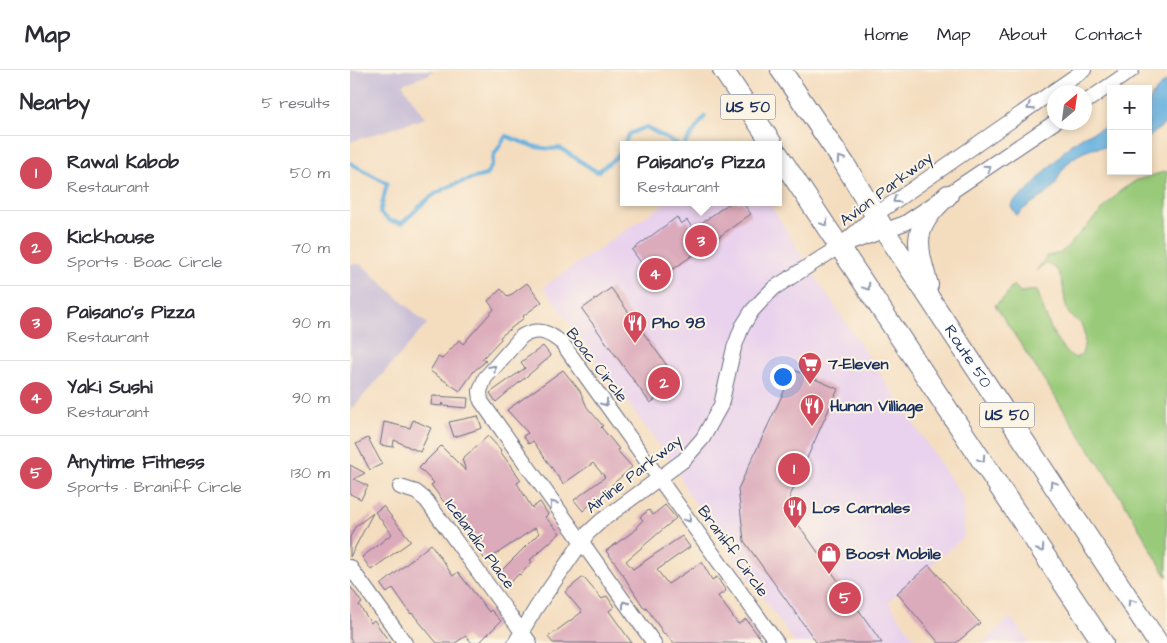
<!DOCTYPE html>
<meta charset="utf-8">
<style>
body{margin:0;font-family:"Architects Daughter",sans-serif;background:#f2f2f3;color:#2b2b33}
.controls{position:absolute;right:15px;top:15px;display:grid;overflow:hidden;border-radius:0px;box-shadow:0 2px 8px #0003}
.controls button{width:45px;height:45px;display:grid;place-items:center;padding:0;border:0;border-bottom:1px solid #e1e1e2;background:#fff;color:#2b2b33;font:25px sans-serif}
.compass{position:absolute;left:697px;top:15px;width:45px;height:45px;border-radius:50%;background:#fff;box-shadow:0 2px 8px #0003;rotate:29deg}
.you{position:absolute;left:432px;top:306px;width:18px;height:18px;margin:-12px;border:4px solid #fff;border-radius:50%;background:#1a73e8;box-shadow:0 0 0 8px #1a73e833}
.badge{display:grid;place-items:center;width:32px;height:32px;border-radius:50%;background:#d1495b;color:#fff;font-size:16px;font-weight:700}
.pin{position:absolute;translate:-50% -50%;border:2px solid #fff;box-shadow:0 1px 5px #0006}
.popup{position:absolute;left:270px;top:71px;width:162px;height:65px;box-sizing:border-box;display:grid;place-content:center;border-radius:0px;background:#fff;filter:drop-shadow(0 1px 4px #0005);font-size:16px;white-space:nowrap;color:#7c7c81}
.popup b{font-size:19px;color:#2b2b33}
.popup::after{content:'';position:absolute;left:50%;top:100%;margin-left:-10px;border:10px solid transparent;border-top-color:#fff}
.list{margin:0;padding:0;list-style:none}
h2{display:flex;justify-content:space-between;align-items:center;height:65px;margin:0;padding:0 20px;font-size:21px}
h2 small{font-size:16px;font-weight:400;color:#7c7c81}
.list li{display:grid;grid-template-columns:32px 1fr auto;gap:15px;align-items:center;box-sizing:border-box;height:75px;padding:0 20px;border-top:1px solid #e1e1e2}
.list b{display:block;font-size:19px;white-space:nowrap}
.list p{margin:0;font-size:16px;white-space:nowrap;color:#7c7c81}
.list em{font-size:16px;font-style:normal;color:#7c7c81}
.map{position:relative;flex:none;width:817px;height:573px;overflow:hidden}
header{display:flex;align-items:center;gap:30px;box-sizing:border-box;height:70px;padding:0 25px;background:#fff;border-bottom:1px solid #e1e1e2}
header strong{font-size:24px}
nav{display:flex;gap:28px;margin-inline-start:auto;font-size:18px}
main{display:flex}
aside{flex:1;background:#fff}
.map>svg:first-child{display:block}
.built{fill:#e9d2ed}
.industrial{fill:#c9bfd7}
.green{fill:#99ca79;stroke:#5a7c6c}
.water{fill:#66b1df;stroke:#40709e}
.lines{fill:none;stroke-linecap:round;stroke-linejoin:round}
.stream{stroke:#66b1df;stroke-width:4}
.building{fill:#dcabbb}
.minor-casing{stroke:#676c80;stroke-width:16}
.highway-casing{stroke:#676c80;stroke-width:22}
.minor{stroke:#fff;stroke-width:14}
.highway{stroke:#fff;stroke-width:20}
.oneway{stroke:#8d97ae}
.labels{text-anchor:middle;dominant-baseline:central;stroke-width:4;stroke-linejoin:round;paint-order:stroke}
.shield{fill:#fcf5e5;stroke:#5e6a86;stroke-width:1}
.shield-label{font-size:15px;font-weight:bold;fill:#1b2f5e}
.street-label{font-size:16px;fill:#1b2f5e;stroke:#fcf5e5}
.poi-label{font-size:16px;font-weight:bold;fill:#1b2f5e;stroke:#fcf5e5;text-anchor:start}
</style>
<header>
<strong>Map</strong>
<nav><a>Home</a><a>Map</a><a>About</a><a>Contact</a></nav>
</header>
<main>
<aside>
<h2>Nearby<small>5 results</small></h2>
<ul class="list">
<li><span class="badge">1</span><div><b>Rawal Kabob</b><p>Restaurant</p></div><em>50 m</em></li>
<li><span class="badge">2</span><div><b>Kickhouse</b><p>Sports · Boac Circle</p></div><em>70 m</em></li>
<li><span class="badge">3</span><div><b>Paisano's Pizza</b><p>Restaurant</p></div><em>90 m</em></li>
<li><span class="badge">4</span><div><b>Yaki Sushi</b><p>Restaurant</p></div><em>90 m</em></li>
<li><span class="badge">5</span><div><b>Anytime Fitness</b><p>Sports · Braniff Circle</p></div><em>130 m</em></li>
</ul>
</aside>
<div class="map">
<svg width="817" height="573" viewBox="0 0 817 573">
<rect width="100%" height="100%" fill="#fcf5e5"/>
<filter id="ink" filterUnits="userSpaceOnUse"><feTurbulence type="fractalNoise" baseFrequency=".02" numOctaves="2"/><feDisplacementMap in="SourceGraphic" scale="10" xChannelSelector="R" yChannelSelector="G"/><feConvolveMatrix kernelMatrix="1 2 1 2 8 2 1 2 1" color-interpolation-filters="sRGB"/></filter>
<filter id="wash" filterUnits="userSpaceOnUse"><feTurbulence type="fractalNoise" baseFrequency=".0096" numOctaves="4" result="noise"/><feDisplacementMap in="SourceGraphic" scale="20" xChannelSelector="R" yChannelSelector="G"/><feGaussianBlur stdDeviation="1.12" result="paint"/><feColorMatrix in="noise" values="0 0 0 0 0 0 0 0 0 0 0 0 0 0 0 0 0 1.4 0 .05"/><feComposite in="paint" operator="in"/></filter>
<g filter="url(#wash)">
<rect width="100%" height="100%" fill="#f4ddbf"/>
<path class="built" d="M317 132H419L458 196 614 429V467L538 532 568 573H445L338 423 325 397 193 217Z
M660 547 680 573H632Z"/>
<path class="industrial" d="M0 0H84L78 5 52 14 75 48 0 72Z
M0 194H11L77 254 0 341Z"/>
<path class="green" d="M817 101V507L775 434 645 235 655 227 661 217 664 215 670 222 687 220C695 243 703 275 725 288L732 284C735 275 736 263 731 254 728 250 722 248 719 244 710 228 719 199 696 194L690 197 686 201 697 186 710 183 715 179 770 121 787 110Z"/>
<path class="water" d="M817 11V52L798 68C798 41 793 28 817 11Z
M761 55V77C741 77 725 83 713 99 709 104 708 111 704 116 694 129 677 133 667 146L661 136 664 131 675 123 720 75 734 66Z"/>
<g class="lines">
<path class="stream" d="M274 75 279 64 296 57 328 75
M334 75 355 46
M0 93 37 113 30 143 40 151 52 153C62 145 71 134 81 127 97 115 117 110 136 105L142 95 144 85 156 66C176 73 188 81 210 78L247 102 267 87 274 76"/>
</g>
<g id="blocks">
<path class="building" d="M381 132H392L401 144 305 212 282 180 327 147 331 154 337 150 343 159Z
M177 213 192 232 173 246 174 248 150 267 151 269 132 289 136 291 124 301 110 321 80 301 88 287 92 289 109 270 113 274 144 239 138 231 151 219 158 227Z
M261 218 326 308 323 318 300 333 232 239Z
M193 276 201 286 146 332 140 323 175 298 171 292Z
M213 300 230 321 237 337 253 356 251 357 269 379 267 380 282 397 233 441 224 430 255 407 243 393 213 414 183 371 179 374 173 366 178 363 157 340Z
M444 300 488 319 440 426 443 447 532 573H467L394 471 388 419Z
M82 326 118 328 117 338 94 336 93 333 92 336 81 335Z
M128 346 132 358 104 367 99 352Z
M63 350 81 358 70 382 44 370 43 377 30 375 34 352 60 358Z
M138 366 151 380 150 381 171 410 167 413 182 438 190 432 198 444 195 447 210 463 180 490 182 492 170 505 169 504 157 515 147 505 189 463 185 458 136 491 128 479 130 477 109 448 107 449 81 415 84 413 69 398 91 376 116 401 112 389Z
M18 368 32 394 20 400 6 374Z
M0 395 15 403 4 409 18 416 11 429 0 424Z
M315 435 326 448 276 491 283 499 332 466 340 477 307 500 318 514 352 492 362 510 367 507 376 521 368 526 388 554 396 549 414 573H323L316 564H314L296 537 294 538 266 494 256 481 288 458 287 456 293 450 290 447 299 440 303 445Z
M33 436 61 471 21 500 12 487 42 464 25 442Z
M23 443 0 487V467L5 457Z
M81 474 103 506 108 502 139 542 141 540 151 551 129 573H122L116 566 105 573H87L62 543 61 544 43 518 37 523 31 515Z
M579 495 630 553 606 573H589L547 523Z
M233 507 252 529 257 526 264 537 259 541 282 573H203L198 567 232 542 215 522Z
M0 516 12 533 9 535 21 553 24 550 40 573H3L0 569Z"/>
</g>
</g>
<g filter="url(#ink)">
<use href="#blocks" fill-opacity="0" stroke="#676c80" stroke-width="1"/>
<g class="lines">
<defs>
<path id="minor" d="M734 33 782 0
M498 174 555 153 705 52
M50 417 66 422 76 430 180 573
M0 497 55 573
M165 573 186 538 238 463 251 451 334 390 353 368 371 335 384 278 392 257 402 241 413 229 424 218 490 176 525 145 734 0
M304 573 131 331 130 321 135 308 172 266C188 257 198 262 212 273L427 573"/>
<g id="highway">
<path d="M373 0 423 75"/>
<path id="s1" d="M431 0 494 93 535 161 808 573"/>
<path d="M428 84 753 573"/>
<path d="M578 215C565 170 562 158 598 125"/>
</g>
</defs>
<use href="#minor" class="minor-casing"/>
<use href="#highway" class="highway-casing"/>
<use href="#minor" class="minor"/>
<use href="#highway" class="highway"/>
</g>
<defs><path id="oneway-chevron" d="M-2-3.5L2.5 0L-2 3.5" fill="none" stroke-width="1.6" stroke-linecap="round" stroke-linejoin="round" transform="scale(1.25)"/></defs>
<g class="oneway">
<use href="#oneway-chevron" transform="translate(680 37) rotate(147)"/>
<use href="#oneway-chevron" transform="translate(490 89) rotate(-123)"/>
<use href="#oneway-chevron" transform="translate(638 98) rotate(-34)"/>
<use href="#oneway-chevron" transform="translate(546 130) rotate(145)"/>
<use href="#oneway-chevron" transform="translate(475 153) rotate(56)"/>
<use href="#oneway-chevron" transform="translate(517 217) rotate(56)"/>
<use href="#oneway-chevron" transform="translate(143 298) rotate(-48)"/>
<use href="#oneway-chevron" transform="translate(255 333) rotate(54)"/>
<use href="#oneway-chevron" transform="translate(632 389) rotate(56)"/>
<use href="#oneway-chevron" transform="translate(703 414) rotate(-124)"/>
<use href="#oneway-chevron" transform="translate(203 434) rotate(-126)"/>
<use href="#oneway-chevron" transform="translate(338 449) rotate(54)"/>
<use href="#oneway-chevron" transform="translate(691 479) rotate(57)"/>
<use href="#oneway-chevron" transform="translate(781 532) rotate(-123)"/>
<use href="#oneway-chevron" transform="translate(275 534) rotate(-126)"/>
</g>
</g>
<defs>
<symbol id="restaurant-pin" viewBox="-11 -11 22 30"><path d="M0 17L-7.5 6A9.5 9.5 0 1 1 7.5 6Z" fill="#d1495b" stroke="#fcf5e5"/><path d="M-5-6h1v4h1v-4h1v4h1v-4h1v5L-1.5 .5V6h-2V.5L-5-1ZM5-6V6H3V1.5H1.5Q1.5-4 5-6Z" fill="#fff"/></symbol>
<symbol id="supermarket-pin" viewBox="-11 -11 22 30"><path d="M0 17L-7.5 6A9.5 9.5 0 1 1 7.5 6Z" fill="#d1495b" stroke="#fcf5e5"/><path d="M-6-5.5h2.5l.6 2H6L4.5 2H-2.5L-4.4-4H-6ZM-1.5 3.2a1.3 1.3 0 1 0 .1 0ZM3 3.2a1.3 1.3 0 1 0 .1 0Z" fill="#fff"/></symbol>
<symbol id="shop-pin" viewBox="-11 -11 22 30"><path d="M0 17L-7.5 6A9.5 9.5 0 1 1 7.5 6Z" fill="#d1495b" stroke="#fcf5e5"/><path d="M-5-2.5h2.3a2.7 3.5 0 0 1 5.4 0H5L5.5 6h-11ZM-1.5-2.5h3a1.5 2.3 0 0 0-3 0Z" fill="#fff"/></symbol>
</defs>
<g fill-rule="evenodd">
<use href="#restaurant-pin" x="271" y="239" width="28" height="38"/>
<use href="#supermarket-pin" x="446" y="280" width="28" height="38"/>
<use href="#restaurant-pin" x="448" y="322" width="28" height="38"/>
<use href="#restaurant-pin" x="431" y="424" width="28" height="38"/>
<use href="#shop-pin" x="465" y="470" width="28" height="38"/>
</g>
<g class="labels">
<g class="shield">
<rect x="370.5" y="24.5" width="55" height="25" rx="4"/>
<rect x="629.5" y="332.5" width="55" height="25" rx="4"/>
</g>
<g class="shield-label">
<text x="398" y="37">US 50</text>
<text x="657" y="345">US 50</text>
</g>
<g class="street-label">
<text transform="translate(536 119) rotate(-37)">Avion Parkway</text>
<text stroke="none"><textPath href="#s1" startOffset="342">Route 50</textPath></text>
<text transform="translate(247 295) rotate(52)">Boac Circle</text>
<text transform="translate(284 404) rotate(-38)">Airline Parkway</text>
<text transform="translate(130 474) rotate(54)">Icelandic Place</text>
<text transform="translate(383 481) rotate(54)">Braniff Circle</text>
</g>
<g class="poi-label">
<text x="302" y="253">Pho 98</text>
<text x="478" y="294">7-Eleven</text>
<text x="480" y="336">Hunan Villiage</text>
<text x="462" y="438">Los Carnales</text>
<text x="496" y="484">Boost Mobile</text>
</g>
</g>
</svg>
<div class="controls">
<button>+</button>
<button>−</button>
</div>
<svg class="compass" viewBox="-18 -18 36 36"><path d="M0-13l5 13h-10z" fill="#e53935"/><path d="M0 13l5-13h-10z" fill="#7c7c81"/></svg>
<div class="you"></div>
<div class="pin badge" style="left:444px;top:399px">1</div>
<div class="pin badge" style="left:314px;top:313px">2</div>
<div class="pin badge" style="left:351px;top:171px">3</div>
<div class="popup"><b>Paisano's Pizza</b>Restaurant</div>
<div class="pin badge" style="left:305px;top:204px">4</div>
<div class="pin badge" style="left:495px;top:528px">5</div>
</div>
</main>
